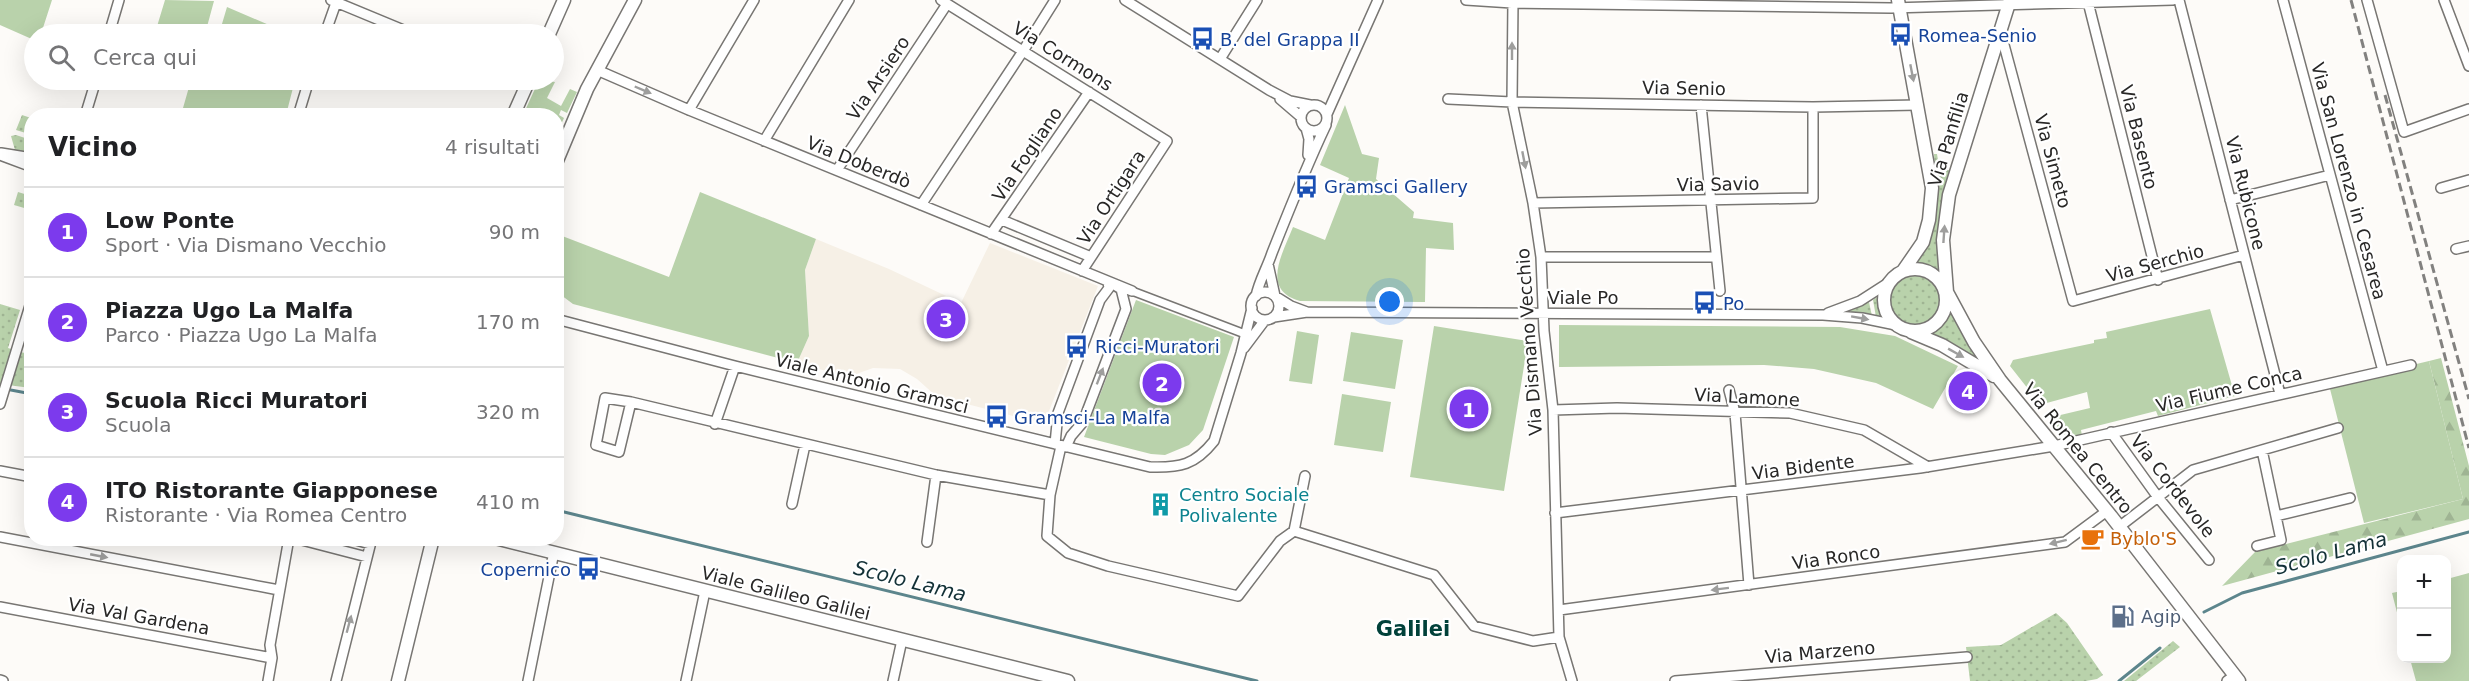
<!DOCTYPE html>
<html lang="it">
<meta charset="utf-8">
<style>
body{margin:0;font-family:"DejaVu Sans",sans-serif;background:#f6f6f6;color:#202124}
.controls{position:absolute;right:18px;bottom:18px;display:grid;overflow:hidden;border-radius:12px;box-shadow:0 6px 24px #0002}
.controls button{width:54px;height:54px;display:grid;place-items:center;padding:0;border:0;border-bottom:2px solid #e0e0e0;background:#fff;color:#202124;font:30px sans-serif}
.you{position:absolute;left:1390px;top:302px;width:21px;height:21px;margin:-15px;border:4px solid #fff;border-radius:50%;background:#1a73e8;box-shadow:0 0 0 9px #1a73e833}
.badge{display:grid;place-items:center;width:39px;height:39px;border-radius:50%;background:#7c3aed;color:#fff;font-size:20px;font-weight:700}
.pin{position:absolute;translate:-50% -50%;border:3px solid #fff;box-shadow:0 2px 6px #0006}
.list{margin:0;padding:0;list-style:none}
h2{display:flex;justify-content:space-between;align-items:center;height:78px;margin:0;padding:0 24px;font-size:26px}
h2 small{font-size:20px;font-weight:400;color:#757577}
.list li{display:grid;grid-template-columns:39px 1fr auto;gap:18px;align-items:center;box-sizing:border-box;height:90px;padding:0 24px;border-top:2px solid #e0e0e0}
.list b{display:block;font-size:22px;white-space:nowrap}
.list p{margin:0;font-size:20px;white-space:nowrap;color:#757577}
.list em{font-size:20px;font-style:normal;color:#757577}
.icon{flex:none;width:33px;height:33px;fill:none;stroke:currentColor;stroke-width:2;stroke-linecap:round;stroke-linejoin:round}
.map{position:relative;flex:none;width:2469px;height:681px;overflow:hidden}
.search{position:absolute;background:#fff;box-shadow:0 6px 24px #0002;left:24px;top:24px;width:540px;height:66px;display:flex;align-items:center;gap:15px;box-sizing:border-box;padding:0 21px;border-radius:33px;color:#757577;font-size:22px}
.panel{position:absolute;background:#fff;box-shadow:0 6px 24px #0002;left:24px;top:108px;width:540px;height:438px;border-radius:24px}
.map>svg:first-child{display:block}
.built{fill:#f6f0e6}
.grass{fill:url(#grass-dots)}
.forest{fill:url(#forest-firs)}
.green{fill:#b9d2ab}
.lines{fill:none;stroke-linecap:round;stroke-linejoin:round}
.stream{stroke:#5c858c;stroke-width:3}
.pedestrian-casing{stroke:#787673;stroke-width:10}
.minor-casing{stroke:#787673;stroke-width:12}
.tertiary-casing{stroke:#787673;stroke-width:15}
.pedestrian{stroke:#fff;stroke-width:7}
.minor{stroke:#fff;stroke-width:9}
.tertiary{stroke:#fff;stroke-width:12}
.rail{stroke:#82817f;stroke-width:3;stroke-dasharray:9 4.5;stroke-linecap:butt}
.oneway{fill:#9e9e9d}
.labels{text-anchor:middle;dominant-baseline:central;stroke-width:4.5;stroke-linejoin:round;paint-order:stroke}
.transit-label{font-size:18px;fill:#164399;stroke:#fff;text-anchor:start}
.street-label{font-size:18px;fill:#282726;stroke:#fff}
.culture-label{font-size:18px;fill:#0d838f;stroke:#fff;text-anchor:start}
.food-label{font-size:18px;fill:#c56008;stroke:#fff;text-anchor:start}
.service-label{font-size:18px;fill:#4e5e75;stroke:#fff;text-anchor:start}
.water-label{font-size:20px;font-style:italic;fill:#133137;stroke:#fff}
.quarter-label{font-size:21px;font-weight:bold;fill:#01413a;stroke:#fff}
</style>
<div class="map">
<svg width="2469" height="681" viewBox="0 0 2469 681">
<defs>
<pattern id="grass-dots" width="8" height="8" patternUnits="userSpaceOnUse" patternTransform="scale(1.5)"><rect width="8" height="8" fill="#b9d2ab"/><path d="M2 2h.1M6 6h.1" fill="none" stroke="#9fb493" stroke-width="1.8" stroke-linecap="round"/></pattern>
<pattern id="forest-firs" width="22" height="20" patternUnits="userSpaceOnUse" patternTransform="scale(1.5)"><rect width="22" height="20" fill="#b9d2ab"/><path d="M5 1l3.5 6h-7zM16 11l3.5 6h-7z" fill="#9fb493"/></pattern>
</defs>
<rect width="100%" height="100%" fill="#fdfbf8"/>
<path class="built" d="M816 239 889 269 961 303 990 243 1098 286 1044 424 936 396 917 379 900 369 873 368 848 377 797 363 809 336 805 270Z"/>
<path class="grass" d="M22 115 31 118 29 134 16 130Z
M16 135 28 139 24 152 15 150 11 136Z
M1934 154H1937L1939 166 1953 172 1943 278 1927 268 1912 266 1936 190Z
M18 192 31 196V210L14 205Z
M1888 300a27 27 0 1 1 54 0a27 27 0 1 1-54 0Z
M1880 295 1881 312 1885 320 1876 317 1873 300Z
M1869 302 1872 316 1839 312Z
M0 304 20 310 8 348 31 355V388L0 384Z
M1950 305 1977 355 1973 358 1928 334C1940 328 1948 319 1950 305Z
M2056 613 2067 623 2103 675 2097 679 2086 681H1970L1966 647 2001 645Z
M2173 641 2180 647 2136 681H2124Z"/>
<path class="forest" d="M2441 358 2469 466V519L2222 586 2255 552 2463 499 2429 361Z"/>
<path class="green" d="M0 0H52L41 34H34V40L0 25Z
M165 0 214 1 205 34 155 33Z
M227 7 290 34H219Z
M191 80H295L286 115H181Z
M539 80 555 82 547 98 561 106 570 89 577 92 567 113 561 110 559 115 564 118 557 133 556 116 523 115Z
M1345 105 1362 154 1379 158 1376 179 1414 212 1413 218 1453 223 1454 250 1426 248 1425 302 1300 301C1260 290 1283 253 1293 227L1325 240 1349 178 1320 165Z
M700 192 816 239 805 270 809 336 797 363 573 304 557 292V234L669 277Z
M1136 300 1234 337 1203 430 1189 445 1165 455 1151 454 1084 437Z
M2210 309 2235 396 2158 416 2156 411 2081 430 2082 436 2067 439 2052 420V417L2090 408 2087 392 2043 404 2039 403 2010 366 2013 360 2094 343V340L2107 338 2106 332Z
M1559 325 1840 327 1895 336 1958 366 1933 409 1876 383 1814 369 1764 365 1559 367Z
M1434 326 1528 341 1504 491 1410 477Z
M1297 331 1319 335 1312 384 1289 381Z
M1351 332 1403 340 1395 389 1343 381Z
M2429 361 2463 499 2364 523 2329 385Z
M1342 394 1391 402 1383 452 1334 445Z
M2469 573V681H2416L2410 659 2446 658 2447 579Z
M2401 591H2402L2401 628 2392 593Z"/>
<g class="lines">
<path class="stream" d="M0 388 32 394
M556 510 1257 681
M2204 612 2242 593 2469 532
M2119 681 2160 648"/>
<defs>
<path id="pedestrian" d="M1132 291 1245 334"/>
<path id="minor" d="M331 0 413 34
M941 0 1167 141 1082 271
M1125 0 1269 90 1290 101 1310 105
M1466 0 1512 3 1891 8 2173 0
M1513 0 1512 102 1533 203 1541 257 1544 331 1553 410 1559 637 1572 681
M2179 0 2280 394
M2283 0 2383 371
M2367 0 2404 132 2469 109
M2444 0 2469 66
M2088 2 2158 280
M2000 30 2073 301 2244 255
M109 34 119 0
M325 34 337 0
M1220 59 1257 0
M597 70 689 110 1132 291
M1280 99 1301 117
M1448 99 1512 102 1813 107 1918 105
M1301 118a13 13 0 1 1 26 0a13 13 0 1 1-26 0Z
M1701 105 1720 291
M689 110 754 0
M1327 114 1378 0
M85 116 96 80
M298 116 309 80
M1306 128 1309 139 1308 155
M764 141 849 0
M1 153 32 158
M0 155 32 167
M837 170 947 4
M2441 188 2469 180
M2230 200 2330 175
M1533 203 1813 198V107
M921 205 1023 51 1055 0
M1002 220 1091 257
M991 234 1089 92
M2456 249 2469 246
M1541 257H1716
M1268 264 1275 296 1291 306 1307 312
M1251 306a14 14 0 1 1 28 0a14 14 0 1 1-28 0Z
M1256 296C1259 281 1267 268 1272 253 1289 210 1306 167 1326 125
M1828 313 1860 301 1888 283
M1274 317 1307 312 1823 315 1862 318 1896 325
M556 319 735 366 1150 467C1180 468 1195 465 1214 441L1241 353 1252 308
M1244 348 1265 320
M1729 390 1735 413 1749 585
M631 402 619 452 596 445 605 398 631 402 936 475 1050 495
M0 404 32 299
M30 405H32
M1553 410 1617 408 1790 413 1864 430 1928 467
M715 424 735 366
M2111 432 2157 496 2209 560
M1055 444 1058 413 1100 300 1109 288 1108 282
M1061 446 1050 495 1047 536 1068 553 1108 566 1238 596 1280 541 1294 531 1305 476
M1066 447 1071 436 1083 422 1126 309 1121 289 1116 286
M0 471 32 477
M792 504 805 445
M1555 513 1920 468 2054 446 2411 365
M2276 516 2350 498
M2119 527 2193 470 2338 428
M1294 531 1434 575 1474 626 1533 641 1559 637
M0 537 279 590
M294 538 367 557
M349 538 370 544
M927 542 936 475
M2257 546 2281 540 2262 450
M0 607 272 658
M1559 610 2065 542 2107 511
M0 680 3 681
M268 681 272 658 270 645 289 538
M336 681 372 538
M528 681 554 552
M686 681 705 591
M893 681 902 640
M1675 681 1967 657
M2227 681 2234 676"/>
<path id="tertiary" d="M1898 0 1932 188 1929 220 1923 242 1903 271
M2010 0 1949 195 1943 240 1947 292 1974 342 2000 380 2111 516 2239 681
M549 34 564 0
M513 116 529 80
M556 163 587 89 635 0
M1884 300a31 31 0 1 1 62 0a31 31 0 1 1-62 0Z
M1911 332 1942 345 1994 376
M495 538 1068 681
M398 681 433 538"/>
</defs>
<use href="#pedestrian" class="pedestrian-casing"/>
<use href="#minor" class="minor-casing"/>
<use href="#tertiary" class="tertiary-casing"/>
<use href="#pedestrian" class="pedestrian"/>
<use href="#minor" class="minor"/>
<use href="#tertiary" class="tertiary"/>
<path class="rail" d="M2351 0 2469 448
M2385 95 2469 399"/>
</g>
<defs><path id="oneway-solid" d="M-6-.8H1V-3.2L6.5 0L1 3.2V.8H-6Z" transform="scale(1.5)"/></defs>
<g class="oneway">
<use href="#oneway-solid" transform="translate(1512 51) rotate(-90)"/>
<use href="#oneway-solid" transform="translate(1912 73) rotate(79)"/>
<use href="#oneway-solid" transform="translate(643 90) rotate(23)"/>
<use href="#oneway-solid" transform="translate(1524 160) rotate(79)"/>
<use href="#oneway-solid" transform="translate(1944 234) rotate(-86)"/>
<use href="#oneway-solid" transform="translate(1860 318) rotate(10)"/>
<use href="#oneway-solid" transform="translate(1956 353) rotate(29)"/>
<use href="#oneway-solid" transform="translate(1100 376) rotate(-69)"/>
<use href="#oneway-solid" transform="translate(2058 542) rotate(166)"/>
<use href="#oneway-solid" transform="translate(99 556) rotate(11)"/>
<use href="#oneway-solid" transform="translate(1720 589) rotate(173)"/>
<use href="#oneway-solid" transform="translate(349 624) rotate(-75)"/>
</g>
<defs>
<symbol id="bus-bare" viewBox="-9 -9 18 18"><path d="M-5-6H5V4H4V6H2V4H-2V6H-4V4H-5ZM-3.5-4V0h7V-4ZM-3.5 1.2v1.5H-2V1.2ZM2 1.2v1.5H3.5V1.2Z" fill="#1a4fb4" stroke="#fff" stroke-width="2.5" paint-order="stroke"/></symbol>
<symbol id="building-bare" viewBox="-9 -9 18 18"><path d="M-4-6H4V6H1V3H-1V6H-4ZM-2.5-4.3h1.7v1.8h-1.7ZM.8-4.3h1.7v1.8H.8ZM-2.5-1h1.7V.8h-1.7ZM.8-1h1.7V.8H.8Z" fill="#0f9aa8" stroke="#fff" stroke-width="2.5" paint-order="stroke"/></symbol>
<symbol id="cafe-bare" viewBox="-9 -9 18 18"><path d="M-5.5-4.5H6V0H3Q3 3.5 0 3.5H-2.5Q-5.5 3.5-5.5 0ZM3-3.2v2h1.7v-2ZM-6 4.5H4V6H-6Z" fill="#e8710a" stroke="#fff" stroke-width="2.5" paint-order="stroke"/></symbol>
<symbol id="fuel-bare" viewBox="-9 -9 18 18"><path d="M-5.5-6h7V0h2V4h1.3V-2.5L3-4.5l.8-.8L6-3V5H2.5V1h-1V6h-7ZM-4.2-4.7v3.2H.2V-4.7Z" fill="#5c6f8a" stroke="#fff" stroke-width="2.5" paint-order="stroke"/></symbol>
</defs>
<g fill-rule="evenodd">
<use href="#bus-bare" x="1884" y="18" width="33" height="33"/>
<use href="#bus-bare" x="1186" y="22" width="33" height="33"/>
<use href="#bus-bare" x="1290" y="170" width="33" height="33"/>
<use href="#bus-bare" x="1688" y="286" width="33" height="33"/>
<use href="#bus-bare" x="1060" y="330" width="33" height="33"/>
<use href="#bus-bare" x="980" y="400" width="33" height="33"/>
<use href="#building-bare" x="1144" y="488" width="33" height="33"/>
<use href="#cafe-bare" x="2076" y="522" width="33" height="33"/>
<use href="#bus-bare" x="572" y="552" width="33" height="33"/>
<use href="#fuel-bare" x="2106" y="600" width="33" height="33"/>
</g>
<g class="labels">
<g class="transit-label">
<text x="1918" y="35">Romea-Senio</text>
<text x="1220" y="39">B. del Grappa II</text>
<text x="1324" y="186">Gramsci Gallery</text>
<text x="1723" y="303">Po</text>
<text x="1095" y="346">Ricci-Muratori</text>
<text x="1014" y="417">Gramsci-La Malfa</text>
<text x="571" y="569" text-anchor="end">Copernico</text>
</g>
<g class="street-label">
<text transform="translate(1063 56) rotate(32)">Via Cormons</text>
<text transform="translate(878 78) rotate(-56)">Via Arsiero</text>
<text transform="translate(1684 88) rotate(1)">Via Senio</text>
<text transform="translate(2139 137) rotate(76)">Via Basento</text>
<text transform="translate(1948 139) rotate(-73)">Via Panfilia</text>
<text transform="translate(1027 154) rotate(-56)">Via Fogliano</text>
<text transform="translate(2053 161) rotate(75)">Via Simeto</text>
<text transform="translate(859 162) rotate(22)">Via Doberdò</text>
<text transform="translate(2349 181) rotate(75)">Via San Lorenzo in Cesarea</text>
<text transform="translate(1718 184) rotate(-1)">Via Savio</text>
<text transform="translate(2246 193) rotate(76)">Via Rubicone</text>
<text transform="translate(1111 197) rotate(-57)">Via Ortigara</text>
<text transform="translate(2155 263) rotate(-15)">Via Serchio</text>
<text x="1583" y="297">Viale Po</text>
<text transform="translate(1529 342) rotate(-94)">Via Dismano Vecchio</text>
<text transform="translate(872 383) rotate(14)">Viale Antonio Gramsci</text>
<text transform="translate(2229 389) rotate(-13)">Via Fiume Conca</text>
<text transform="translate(1747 397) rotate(3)">Via Lamone</text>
<text transform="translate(2078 448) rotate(51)">Via Romea Centro</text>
<text transform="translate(1803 467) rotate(-7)">Via Bidente</text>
<text transform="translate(2173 486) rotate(52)">Via Cordevole</text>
<text transform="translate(1836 557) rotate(-8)">Via Ronco</text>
<text transform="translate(786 593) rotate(14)">Viale Galileo Galilei</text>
<text transform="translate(139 616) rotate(10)">Via Val Gardena</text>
<text transform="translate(1820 652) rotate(-5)">Via Marzeno</text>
</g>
<g class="culture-label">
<text x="1179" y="494">Centro Sociale<tspan x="1179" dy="21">Polivalente</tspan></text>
</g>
<g class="food-label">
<text x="2110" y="538">Byblo'S</text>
</g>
<g class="service-label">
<text x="2141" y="616">Agip</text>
</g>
<g class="water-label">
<text transform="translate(2331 553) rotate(-15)">Scolo Lama</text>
<text transform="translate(910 581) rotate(14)">Scolo Lama</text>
</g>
<g class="quarter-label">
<text x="1413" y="629">Galilei</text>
</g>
</g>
</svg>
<div class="controls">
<button>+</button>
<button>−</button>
</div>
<div class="you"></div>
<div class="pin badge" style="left:1469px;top:409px">1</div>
<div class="pin badge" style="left:1162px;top:383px">2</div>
<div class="pin badge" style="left:946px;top:319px">3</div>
<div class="pin badge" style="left:1968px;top:391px">4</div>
<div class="search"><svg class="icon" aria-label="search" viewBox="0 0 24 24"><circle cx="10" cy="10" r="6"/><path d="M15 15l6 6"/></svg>Cerca qui</div>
<section class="panel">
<h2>Vicino<small>4 risultati</small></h2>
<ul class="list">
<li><span class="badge">1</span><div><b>Low Ponte</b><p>Sport · Via Dismano Vecchio</p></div><em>90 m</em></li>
<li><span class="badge">2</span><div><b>Piazza Ugo La Malfa</b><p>Parco · Piazza Ugo La Malfa</p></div><em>170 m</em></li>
<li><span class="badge">3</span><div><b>Scuola Ricci Muratori</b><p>Scuola</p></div><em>320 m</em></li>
<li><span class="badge">4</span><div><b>ITO Ristorante Giapponese</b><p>Ristorante · Via Romea Centro</p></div><em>410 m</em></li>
</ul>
</section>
</div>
